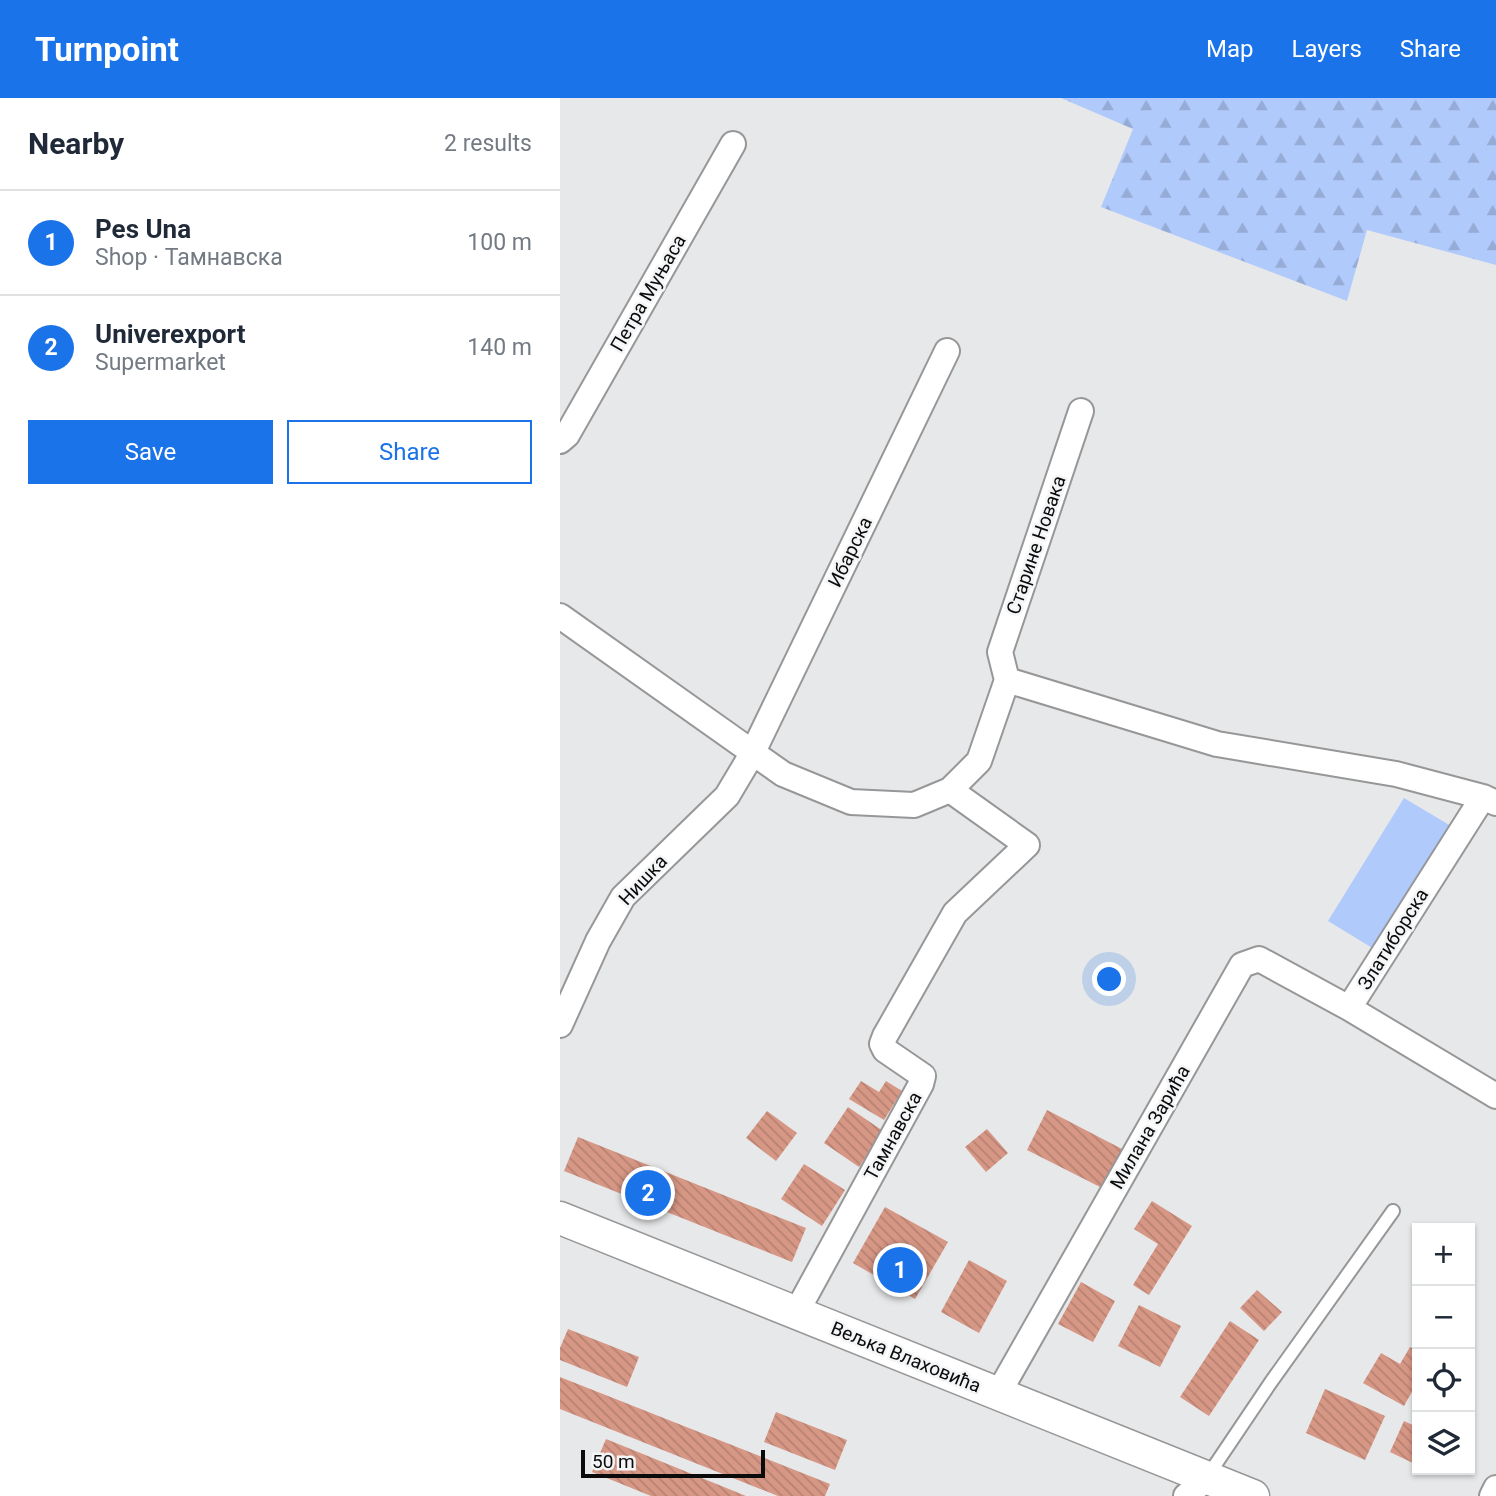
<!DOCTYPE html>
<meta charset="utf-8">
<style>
body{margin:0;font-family:Roboto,sans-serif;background:#f6f6f7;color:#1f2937}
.controls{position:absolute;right:21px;bottom:21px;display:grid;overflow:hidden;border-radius:0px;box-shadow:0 2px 5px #0004}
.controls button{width:63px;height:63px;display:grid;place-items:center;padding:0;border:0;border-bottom:2px solid #e0e1e3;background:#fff;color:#1f2937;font:35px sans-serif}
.scale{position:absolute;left:21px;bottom:18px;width:184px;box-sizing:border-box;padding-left:7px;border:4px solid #0b0b0c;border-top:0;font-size:19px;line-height:24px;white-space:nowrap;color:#0b0b0c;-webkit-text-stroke:5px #f4f5f6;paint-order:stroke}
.you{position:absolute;left:550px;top:882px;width:24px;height:24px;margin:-18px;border:5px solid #fff;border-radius:50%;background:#1a73e8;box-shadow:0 0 0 10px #1a73e833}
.badge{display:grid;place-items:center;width:46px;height:46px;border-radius:50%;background:#1a73e8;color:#fff;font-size:23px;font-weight:700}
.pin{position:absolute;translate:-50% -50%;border:4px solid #fff;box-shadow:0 2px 7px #0006}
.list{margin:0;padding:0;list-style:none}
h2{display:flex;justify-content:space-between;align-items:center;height:91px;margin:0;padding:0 28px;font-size:30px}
h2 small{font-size:23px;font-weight:400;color:#747a83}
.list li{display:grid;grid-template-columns:46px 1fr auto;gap:21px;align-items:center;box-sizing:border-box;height:105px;padding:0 28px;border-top:2px solid #e0e1e3}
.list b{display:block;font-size:26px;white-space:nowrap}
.list p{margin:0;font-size:23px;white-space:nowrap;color:#747a83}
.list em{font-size:23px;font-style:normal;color:#747a83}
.actions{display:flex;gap:14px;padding:21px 28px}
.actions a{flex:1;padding:16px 0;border:2px solid #1a73e8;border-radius:0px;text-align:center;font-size:24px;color:#1a73e8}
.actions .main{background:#1a73e8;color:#fff}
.icon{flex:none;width:38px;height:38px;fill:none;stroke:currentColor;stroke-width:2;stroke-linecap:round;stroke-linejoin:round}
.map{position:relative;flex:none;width:936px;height:1398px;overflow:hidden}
header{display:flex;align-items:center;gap:42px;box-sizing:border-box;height:98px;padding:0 35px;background:#1a73e8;color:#fff}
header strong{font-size:33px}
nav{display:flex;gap:38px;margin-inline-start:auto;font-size:24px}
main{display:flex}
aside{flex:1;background:#fff}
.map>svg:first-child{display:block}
.forest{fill:url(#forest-firs)}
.garden{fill:#b0cafc}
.building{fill:url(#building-back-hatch)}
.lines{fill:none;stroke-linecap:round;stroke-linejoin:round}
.service-casing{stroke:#979798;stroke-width:16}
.minor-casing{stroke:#979798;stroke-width:28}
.tertiary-casing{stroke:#979798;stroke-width:35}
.service{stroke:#fff;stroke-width:12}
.minor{stroke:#fff;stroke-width:24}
.tertiary{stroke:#fff;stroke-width:32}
.labels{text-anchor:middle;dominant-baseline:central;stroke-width:5;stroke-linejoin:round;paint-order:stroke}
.street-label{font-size:19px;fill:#0b0b0c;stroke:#f4f5f6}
</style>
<header>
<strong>Turnpoint</strong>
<nav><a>Map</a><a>Layers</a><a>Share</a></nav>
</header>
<main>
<aside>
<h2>Nearby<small>2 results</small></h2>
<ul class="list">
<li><span class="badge">1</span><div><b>Pes Una</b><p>Shop · Тамнавска</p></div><em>100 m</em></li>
<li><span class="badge">2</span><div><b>Univerexport</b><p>Supermarket</p></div><em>140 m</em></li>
</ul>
<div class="actions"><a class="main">Save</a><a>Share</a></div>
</aside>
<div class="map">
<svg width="936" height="1398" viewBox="0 0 936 1398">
<defs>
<pattern id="forest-firs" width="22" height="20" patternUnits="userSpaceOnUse" patternTransform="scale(1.75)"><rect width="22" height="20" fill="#b0cafc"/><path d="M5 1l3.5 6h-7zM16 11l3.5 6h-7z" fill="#96acd7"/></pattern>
<pattern id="building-back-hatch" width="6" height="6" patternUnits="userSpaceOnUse" patternTransform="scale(1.75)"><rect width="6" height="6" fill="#d79785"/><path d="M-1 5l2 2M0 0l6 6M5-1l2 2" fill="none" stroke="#b78172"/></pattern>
</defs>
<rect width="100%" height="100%" fill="#e7e8e9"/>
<path class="forest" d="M501 0H936V167L807 132 787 203 541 109 573 31Z"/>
<path class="garden" d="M844 700 891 728 814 851 768 823Z"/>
<path class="building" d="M301 983 319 994 326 983 342 993 324 1022 289 1001Z
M288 1009 323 1033 299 1069 264 1045Z
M487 1012 562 1051 542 1090 467 1052Z
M207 1013 237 1035 216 1063 186 1040Z
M427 1031 448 1055 426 1074 405 1049Z
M18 1039 246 1130 232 1164 4 1073Z
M244 1066 285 1092 262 1128 221 1101Z
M592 1103 632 1128 589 1197 573 1187 598 1146 574 1131Z
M325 1109 388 1144 355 1201 293 1165Z
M409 1162 447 1183 419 1235 381 1214Z
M521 1184 555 1203 533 1244 498 1226Z
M697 1192 722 1214 704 1233 680 1210Z
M579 1207 621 1228 600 1269 558 1248Z
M670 1223 699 1242 649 1318 620 1299Z
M8 1231 79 1259 67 1289 0 1262V1250Z
M850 1249 857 1253V1295L853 1292 844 1308 803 1285 821 1255 840 1266Z
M0 1279 270 1386 265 1398H218L0 1311Z
M765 1291 825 1318 805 1362 746 1335Z
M216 1314 287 1342 275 1372 204 1344Z
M844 1323 857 1329V1367L830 1354Z
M46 1341 186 1398H91L32 1374Z"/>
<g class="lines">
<defs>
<path id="service" d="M647 1379 711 1284 833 1113"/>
<path id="minor" d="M0 343 7 337 173 46
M0 518 223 676 291 704 354 707 390 692 419 663 447 582 657 646 836 676 923 699 936 705
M447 582 440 554 521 313
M923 699 789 910 936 998
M0 927 38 843 63 799 167 698 192 656 387 253
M236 1215 361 986 363 978 325 952 322 946 325 938 395 815 467 747 390 692
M438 1296 682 867 699 861 789 910
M626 1398 647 1380
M932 1398 936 1390"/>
<path id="tertiary" d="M0 1120 693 1398"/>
</defs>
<use href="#service" class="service-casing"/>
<use href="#minor" class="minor-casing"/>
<use href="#tertiary" class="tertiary-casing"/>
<use href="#service" class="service"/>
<use href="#minor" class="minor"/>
<use href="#tertiary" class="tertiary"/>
</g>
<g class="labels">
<g class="street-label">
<text transform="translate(88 195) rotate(-60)">Петра Муњаса</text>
<text transform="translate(476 447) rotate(-71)">Старине Новака</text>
<text transform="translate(290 454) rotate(-64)">Ибарска</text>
<text transform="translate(83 782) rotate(-47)">Нишка</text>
<text transform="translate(833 841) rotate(-58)">Златиборска</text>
<text transform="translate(590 1029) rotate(-60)">Милана Зарића</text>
<text transform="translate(333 1038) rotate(-61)">Тамнавска</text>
<text transform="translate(346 1259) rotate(22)">Вељка Влаховића</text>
</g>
</g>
</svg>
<div class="controls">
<button>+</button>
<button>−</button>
<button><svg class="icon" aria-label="locate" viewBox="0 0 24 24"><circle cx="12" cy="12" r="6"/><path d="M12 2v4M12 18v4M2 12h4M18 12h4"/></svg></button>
<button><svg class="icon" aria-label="layers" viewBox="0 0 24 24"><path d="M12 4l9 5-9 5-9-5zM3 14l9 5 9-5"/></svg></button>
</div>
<div class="scale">50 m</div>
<div class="you"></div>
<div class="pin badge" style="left:340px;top:1172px">1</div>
<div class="pin badge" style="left:88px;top:1095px">2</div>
</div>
</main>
